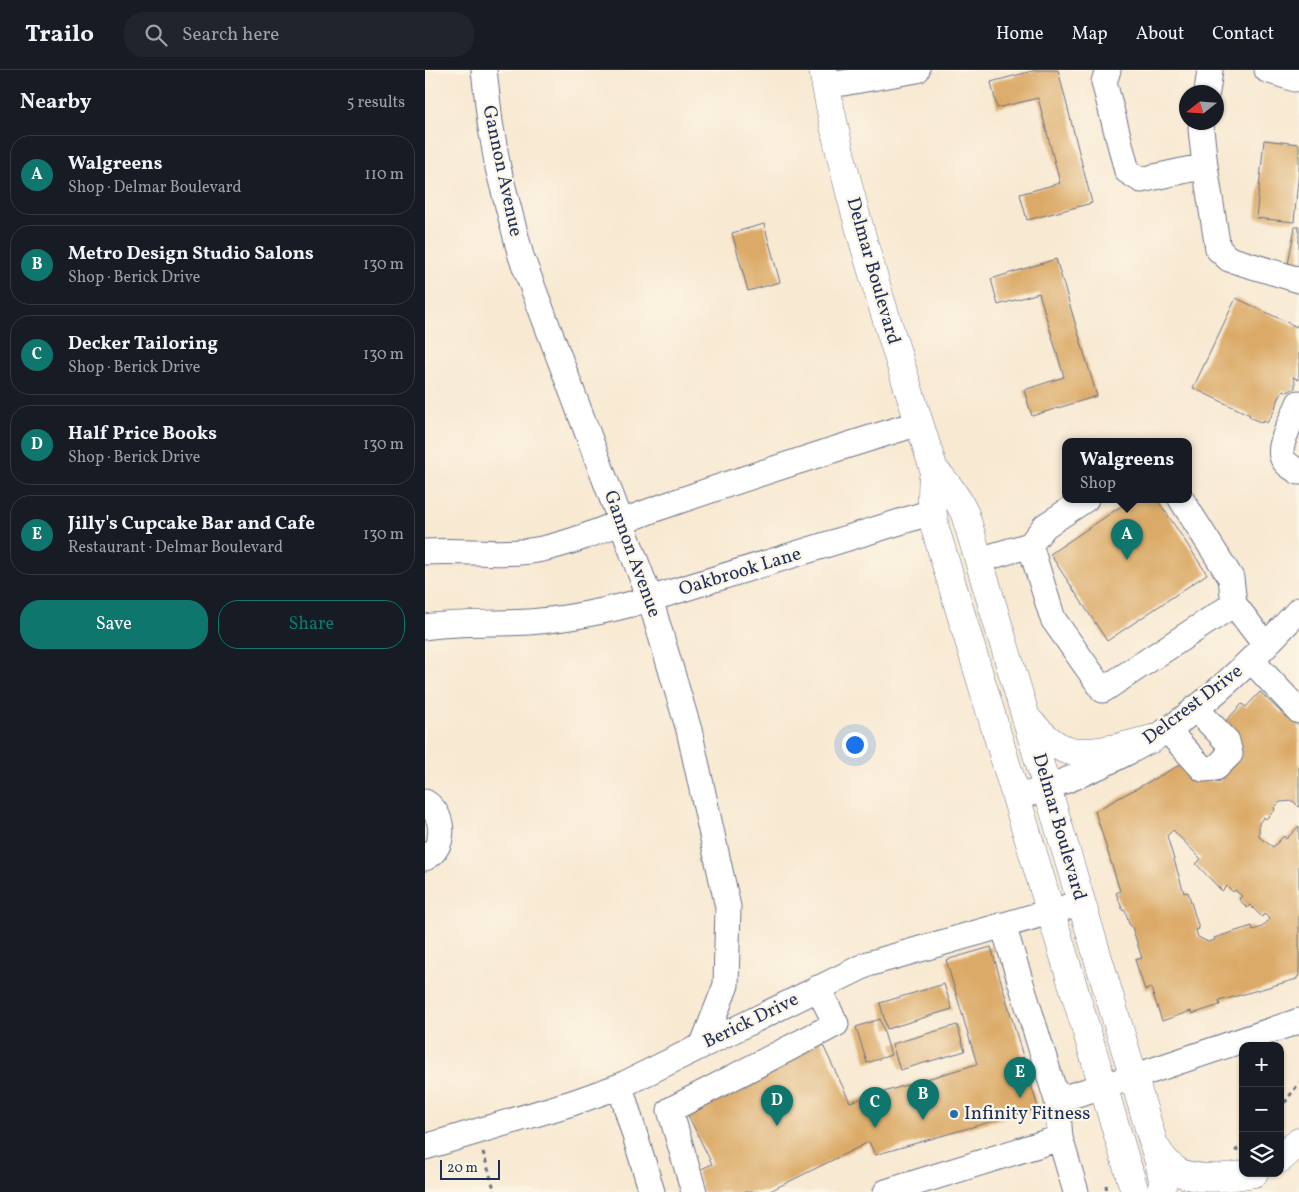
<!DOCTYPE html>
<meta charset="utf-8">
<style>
body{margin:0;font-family:Vollkorn,serif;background:#20242c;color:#f1f3f6}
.controls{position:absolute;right:15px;bottom:15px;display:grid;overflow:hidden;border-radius:10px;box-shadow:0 1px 4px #0004}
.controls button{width:45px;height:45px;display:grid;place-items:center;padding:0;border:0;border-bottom:1px solid #363941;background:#171b24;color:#f1f3f6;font:25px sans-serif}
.compass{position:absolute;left:754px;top:15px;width:45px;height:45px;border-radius:50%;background:#171b24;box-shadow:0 1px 4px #0004;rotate:253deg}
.scale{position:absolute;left:15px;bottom:12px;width:60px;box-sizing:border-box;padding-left:5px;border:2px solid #1b2f5e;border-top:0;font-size:14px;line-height:18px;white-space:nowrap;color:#1b2f5e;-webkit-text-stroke:4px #fcf5e5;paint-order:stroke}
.you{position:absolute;left:429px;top:674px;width:18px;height:18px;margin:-12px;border:4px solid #fff;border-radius:50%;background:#1a73e8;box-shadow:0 0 0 8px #1a73e833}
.badge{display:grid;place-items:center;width:32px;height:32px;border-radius:50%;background:#0f766e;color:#fff;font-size:16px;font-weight:700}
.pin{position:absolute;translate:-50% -41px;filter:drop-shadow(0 1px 2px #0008)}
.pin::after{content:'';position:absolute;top:26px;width:18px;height:15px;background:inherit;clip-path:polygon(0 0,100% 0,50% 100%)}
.popup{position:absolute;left:637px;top:368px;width:130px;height:65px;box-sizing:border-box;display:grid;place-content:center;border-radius:10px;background:#171b24;filter:drop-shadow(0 1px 4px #0005);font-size:16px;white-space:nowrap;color:#9ea1a6}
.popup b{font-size:19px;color:#f1f3f6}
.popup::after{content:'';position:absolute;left:50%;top:100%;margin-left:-10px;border:10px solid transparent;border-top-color:#171b24}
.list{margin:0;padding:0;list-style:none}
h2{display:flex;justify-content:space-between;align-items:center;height:65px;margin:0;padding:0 20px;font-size:21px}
h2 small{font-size:16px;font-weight:400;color:#9ea1a6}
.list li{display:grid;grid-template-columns:32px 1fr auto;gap:15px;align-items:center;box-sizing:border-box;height:80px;margin:0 10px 10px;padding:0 10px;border:1px solid #363941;border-radius:20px}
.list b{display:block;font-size:19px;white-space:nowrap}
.list p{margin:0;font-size:16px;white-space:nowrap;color:#9ea1a6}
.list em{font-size:16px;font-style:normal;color:#9ea1a6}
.actions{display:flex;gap:10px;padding:15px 20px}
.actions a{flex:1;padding:11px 0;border:1px solid #0f766e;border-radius:20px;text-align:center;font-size:18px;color:#0f766e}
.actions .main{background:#0f766e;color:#fff}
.icon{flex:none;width:28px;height:28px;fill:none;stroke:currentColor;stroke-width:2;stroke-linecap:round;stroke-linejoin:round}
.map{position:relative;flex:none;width:874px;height:1122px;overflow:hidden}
header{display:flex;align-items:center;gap:30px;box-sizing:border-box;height:70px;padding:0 25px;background:#171b24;border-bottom:1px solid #363941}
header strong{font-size:24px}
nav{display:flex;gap:28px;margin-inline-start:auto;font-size:18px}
.search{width:350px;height:45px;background:#20242c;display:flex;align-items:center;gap:12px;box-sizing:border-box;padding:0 18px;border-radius:20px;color:#9ea1a6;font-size:19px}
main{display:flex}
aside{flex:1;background:#171b24}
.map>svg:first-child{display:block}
.building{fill:#dbaa67;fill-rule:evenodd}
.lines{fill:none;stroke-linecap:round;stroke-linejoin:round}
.minor-casing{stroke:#687087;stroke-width:27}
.major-casing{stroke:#687087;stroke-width:29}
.highway-casing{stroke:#687087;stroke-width:29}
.path{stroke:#687087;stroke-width:3;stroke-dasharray:4 4;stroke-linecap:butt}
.minor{stroke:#fff;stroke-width:25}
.major{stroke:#fff;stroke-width:28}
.highway{stroke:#fff;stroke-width:28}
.poi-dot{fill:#1f6fb2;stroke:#fcf5e5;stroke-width:2}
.labels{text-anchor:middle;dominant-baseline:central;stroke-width:4.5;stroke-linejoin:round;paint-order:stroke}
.street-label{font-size:19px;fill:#1b2f5e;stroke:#fcf5e5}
.poi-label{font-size:19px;fill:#1b2f5e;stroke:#fcf5e5;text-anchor:start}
</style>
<header>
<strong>Trailo</strong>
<div class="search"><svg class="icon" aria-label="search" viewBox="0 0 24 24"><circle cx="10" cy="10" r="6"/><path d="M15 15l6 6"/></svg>Search here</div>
<nav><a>Home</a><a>Map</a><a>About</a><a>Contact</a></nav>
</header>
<main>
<aside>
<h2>Nearby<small>5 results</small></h2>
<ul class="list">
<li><span class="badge">A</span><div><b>Walgreens</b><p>Shop · Delmar Boulevard</p></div><em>110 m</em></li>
<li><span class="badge">B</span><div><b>Metro Design Studio Salons</b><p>Shop · Berick Drive</p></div><em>130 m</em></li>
<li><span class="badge">C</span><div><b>Decker Tailoring</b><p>Shop · Berick Drive</p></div><em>130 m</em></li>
<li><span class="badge">D</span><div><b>Half Price Books</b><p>Shop · Berick Drive</p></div><em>130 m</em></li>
<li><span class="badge">E</span><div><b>Jilly's Cupcake Bar and Cafe</b><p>Restaurant · Delmar Boulevard</p></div><em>130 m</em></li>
</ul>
<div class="actions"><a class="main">Save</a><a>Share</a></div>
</aside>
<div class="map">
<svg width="874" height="1122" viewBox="0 0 874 1122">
<rect width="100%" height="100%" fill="#fcf5e5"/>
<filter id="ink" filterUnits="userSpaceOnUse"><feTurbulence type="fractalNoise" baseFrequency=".02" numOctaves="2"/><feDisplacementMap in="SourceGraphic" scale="10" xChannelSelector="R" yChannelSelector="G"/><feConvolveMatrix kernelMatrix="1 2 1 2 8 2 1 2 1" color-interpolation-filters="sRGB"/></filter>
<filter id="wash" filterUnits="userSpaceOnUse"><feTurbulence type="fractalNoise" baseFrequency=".0096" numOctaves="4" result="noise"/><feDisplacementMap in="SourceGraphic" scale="20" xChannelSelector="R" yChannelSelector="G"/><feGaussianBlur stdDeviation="1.12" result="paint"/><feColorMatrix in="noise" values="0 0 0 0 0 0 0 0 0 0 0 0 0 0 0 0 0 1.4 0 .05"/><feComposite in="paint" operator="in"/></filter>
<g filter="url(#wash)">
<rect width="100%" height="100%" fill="#f8e9d2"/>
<g id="blocks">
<path class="building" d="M611 0H633L667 133 602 150 595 124 635 113 613 28 572 38 566 12Z
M839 70 874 74V99L869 152 831 148Z
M339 154 355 212 323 221 307 163Z
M870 157H874V196L863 194Z
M631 189 672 326 607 346 599 320 639 307 614 223 573 235 566 209Z
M811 228 872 257V255L874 256V310L868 307 870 312V318L863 322 858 320 850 337 851 338 842 353 838 351 837 353 824 347 825 345 768 318Z
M707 429H732L782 504 682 571 625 484Z
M835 622 857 643 860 640 874 654V737L868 731 855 732 849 738 850 740 841 749 839 747 834 753V767L848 777 859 766 861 769 874 756V906L872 907V909L794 931 795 935 767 944 766 941 737 951 726 918 720 920 710 890 717 888 707 857 704 854 700 840 698 841 691 823 695 821 670 741 760 692 782 711 794 712 798 707 795 657 817 634 821 637ZM748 760 776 789 771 794 797 821 802 816 808 822 810 820 817 826 814 829 822 838 825 835 837 847 839 844 845 849 837 857 828 860 827 856 789 868 790 870 783 872 773 867 771 860 774 859 763 822 759 823 742 766Z
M566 877 613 1038 450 1085 444 1072 343 1122H278L272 1101 287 1094 260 1039 395 969 425 1032 552 994 521 890Z
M519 914 527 939 462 959 455 933Z
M455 949 466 985 442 993 431 957Z
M532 955 540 981 475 1000 467 974Z"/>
</g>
</g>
<g filter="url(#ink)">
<use href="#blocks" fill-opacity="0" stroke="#687087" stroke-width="1"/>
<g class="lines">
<defs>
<path id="minor" d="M59 0 65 52 73 98 96 186 225 529 264 660 303 837 301 915 278 974
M683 0 679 12 702 101 716 110 780 96
M842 0 870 9 874 8
M401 16 492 0
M782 22 785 0
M777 52 776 59 780 96 793 179 804 189 874 210
M874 333C869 346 853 374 857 386 859 394 868 398 874 402
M756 429 806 508 809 534
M605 475 620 456 661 429
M0 482C39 479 79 487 117 479 159 470 198 450 239 436 323 407 409 379 494 353
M554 490 605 475 628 549 678 620 809 534 841 576
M0 557C35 552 69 554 104 552 145 549 186 540 225 529L507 442
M826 590 874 641
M742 660 778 699 791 698 805 684 802 671 770 638
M591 728C630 716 667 701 703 682 716 675 730 668 743 660 792 625 834 584 874 540
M0 732C20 744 22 777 0 788
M578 855 632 1030 635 1068 651 1122
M195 1016 227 1122
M632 1030 708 1007 874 951
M0 1077 147 1033 195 1016 443 894 656 833
M269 1122 245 1040 411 954 393 918
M461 1122 635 1068"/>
<path id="major" d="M398 0C422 137 468 268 509 400 506 420 506 438 510 458L710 1122
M509 400C523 413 532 427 540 444L735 1095 738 1111 736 1122
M603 650C614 661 625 673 639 679 664 688 703 675 727 669"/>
<path id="highway" d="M729 1075C735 1084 740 1093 749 1099 767 1113 808 1107 829 1103
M855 1089 874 1072"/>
</defs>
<use href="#minor" class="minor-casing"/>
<use href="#major" class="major-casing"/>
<use href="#highway" class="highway-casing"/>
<path class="path" d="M855 1039 874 1013
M810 1081 818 1075
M58 1082 70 1122
M681 1115 682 1122"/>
<use href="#minor" class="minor"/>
<use href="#major" class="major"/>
<use href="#highway" class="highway"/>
</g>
</g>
<circle class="poi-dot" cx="529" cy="1044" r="5"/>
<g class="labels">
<g class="street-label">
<text transform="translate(77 101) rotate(78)">Gannon Avenue</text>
<text transform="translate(448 201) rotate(74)">Delmar Boulevard</text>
<text transform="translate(207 484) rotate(70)">Gannon Avenue</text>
<text transform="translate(315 502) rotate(-17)">Oakbrook Lane</text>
<text transform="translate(768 635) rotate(-37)">Delcrest Drive</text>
<text transform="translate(634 757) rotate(74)">Delmar Boulevard</text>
<text transform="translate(326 951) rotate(-26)">Berick Drive</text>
</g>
<g class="poi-label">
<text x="539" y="1044">Infinity Fitness</text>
</g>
</g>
</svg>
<div class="controls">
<button>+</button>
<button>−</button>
<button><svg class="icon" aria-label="layers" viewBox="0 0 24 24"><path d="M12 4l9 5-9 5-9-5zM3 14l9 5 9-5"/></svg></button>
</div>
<svg class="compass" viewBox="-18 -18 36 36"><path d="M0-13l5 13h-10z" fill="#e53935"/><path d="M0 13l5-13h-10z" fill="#9ea1a6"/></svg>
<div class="scale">20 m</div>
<div class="you"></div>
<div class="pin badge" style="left:702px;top:490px">A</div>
<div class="popup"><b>Walgreens</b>Shop</div>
<div class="pin badge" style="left:498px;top:1050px">B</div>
<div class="pin badge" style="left:450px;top:1058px">C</div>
<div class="pin badge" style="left:352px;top:1056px">D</div>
<div class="pin badge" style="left:595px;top:1028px">E</div>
</div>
</main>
